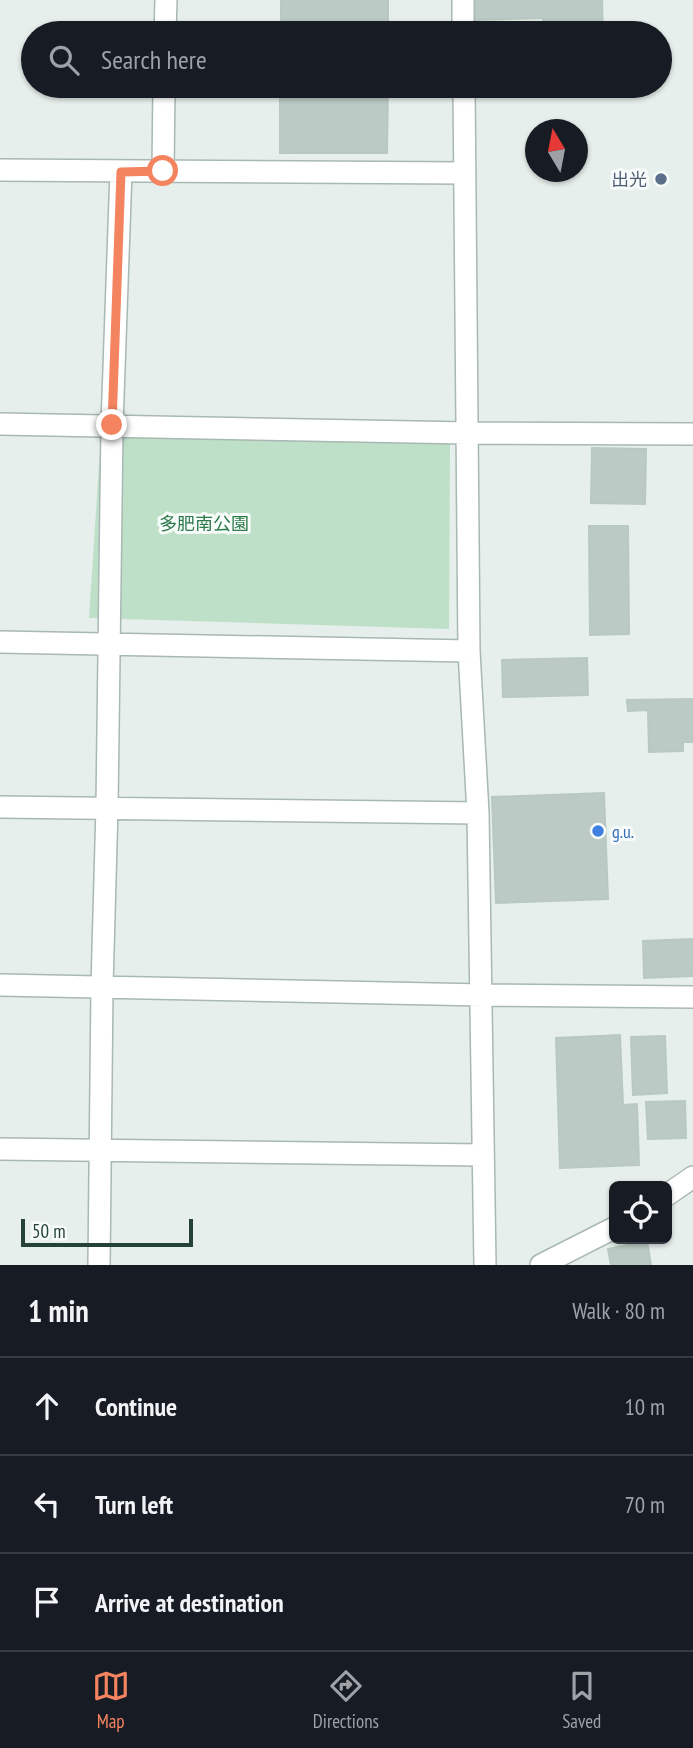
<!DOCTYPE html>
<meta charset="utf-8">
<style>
body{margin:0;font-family:"PT Sans Narrow","Noto Sans JP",sans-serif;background:#20242c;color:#f1f3f6}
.controls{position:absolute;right:21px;bottom:21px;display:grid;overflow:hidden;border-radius:10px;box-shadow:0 2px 5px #0004}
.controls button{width:63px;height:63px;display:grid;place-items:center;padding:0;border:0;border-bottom:2px solid #363941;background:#171b24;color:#f1f3f6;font:35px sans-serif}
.compass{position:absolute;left:525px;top:119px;width:63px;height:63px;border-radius:50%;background:#171b24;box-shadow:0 2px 5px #0004;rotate:350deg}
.scale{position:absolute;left:21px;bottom:18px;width:172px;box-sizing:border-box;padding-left:7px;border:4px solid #24423a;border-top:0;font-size:19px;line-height:24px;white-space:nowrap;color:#24423a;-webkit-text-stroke:5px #f7fbf9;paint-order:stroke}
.stop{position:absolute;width:21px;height:21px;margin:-16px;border:5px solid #f4845f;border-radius:50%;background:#fff}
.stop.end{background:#f4845f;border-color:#fff;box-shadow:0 2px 7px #0008}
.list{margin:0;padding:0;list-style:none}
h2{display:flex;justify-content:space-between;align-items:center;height:91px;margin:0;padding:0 28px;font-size:30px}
h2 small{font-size:23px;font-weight:400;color:#9ea1a6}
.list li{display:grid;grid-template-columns:46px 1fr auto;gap:21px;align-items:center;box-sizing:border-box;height:98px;padding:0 28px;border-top:2px solid #363941}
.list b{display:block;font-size:26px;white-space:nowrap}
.list em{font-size:23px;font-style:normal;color:#9ea1a6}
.icon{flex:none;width:38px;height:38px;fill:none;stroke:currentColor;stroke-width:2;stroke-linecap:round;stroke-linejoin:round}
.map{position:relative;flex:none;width:693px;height:1265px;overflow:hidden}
.search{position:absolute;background:#171b24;box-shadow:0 2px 5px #0004;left:21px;right:21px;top:21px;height:77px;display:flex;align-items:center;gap:18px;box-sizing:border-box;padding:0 24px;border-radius:38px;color:#9ea1a6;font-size:26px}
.sheet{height:385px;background:#171b24}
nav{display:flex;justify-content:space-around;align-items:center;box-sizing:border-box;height:98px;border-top:2px solid #363941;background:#171b24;font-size:19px;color:#9ea1a6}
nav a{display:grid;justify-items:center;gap:4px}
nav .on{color:#f4845f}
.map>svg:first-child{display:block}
.green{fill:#bfe0c8}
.building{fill:#bbcac4;stroke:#b8c9c2;stroke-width:2}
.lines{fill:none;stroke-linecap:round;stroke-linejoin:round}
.minor-casing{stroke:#a8b8b2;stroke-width:24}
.minor{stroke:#fff;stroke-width:21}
.route{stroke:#f4845f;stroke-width:9}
.service-dot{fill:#5c6f8a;stroke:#f7fbf9;stroke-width:2.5}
.shop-dot{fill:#3f7fe0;stroke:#f7fbf9;stroke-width:2.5}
.labels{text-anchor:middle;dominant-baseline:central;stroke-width:6;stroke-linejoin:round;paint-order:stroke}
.service-label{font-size:18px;fill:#4e5e75;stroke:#f7fbf9;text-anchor:end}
.park-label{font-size:18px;fill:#2d7a4b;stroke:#f7fbf9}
.shop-label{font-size:18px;fill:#366cbe;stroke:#f7fbf9;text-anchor:start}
</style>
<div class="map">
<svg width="693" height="1265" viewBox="0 0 693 1265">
<rect width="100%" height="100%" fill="#e6efeb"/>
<path class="green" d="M102 420 450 441 449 629 89 618Z"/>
<path class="building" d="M281 0H388V33H281Z
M475 0H602L603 33H544L543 18 475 20Z
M280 86H388L387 153H280Z
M592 448 646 449 645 504 591 503Z
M589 526H628L629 634 590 635Z
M587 658 588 695 503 697 502 660Z
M693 699V742H683V751L649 752 648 710 628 711 627 700Z
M604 793 608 899 496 903 492 797Z
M693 939V976L644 978 643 941Z
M620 1035 623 1105 637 1104 639 1165 560 1168 556 1038Z
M665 1036 667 1093 633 1095 631 1037Z
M685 1101 686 1138 648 1139 646 1102Z
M647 1241 651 1265H611L608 1249Z"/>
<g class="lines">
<defs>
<path id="minor" d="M463 0V33
M165 33 166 0
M464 86 469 651 478 813 485 1265
M0 170 465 173
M163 171 164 86
M0 424 467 433 693 434
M0 642 469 651
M0 807 478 813
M0 985 482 995 693 997
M0 1149 483 1155
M667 1195 693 1177
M99 1265 102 987 107 807 112 425 121 171
M541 1265 614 1228"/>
</defs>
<use href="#minor" class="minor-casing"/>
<use href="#minor" class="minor"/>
</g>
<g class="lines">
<path class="route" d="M112 425 121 172 163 171"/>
</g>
<circle class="service-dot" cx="661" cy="179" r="7"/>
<circle class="shop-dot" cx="598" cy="831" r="7"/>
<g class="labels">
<g class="service-label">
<text x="647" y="179">出光</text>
</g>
<g class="park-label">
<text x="204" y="523">多肥南公園</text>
</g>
<g class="shop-label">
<text x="612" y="831">g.u.</text>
</g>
</g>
</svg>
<div class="controls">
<button><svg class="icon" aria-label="locate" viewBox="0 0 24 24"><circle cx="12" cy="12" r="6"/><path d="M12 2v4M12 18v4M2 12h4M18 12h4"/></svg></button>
</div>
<svg class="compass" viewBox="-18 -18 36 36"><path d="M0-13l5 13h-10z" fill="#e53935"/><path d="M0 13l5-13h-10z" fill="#9ea1a6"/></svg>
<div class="scale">50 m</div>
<div class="stop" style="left:163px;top:171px"></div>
<div class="stop end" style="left:112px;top:425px"></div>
<div class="search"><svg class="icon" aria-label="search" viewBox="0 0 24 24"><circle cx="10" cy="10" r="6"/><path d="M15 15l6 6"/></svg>Search here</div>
</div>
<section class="sheet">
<h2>1 min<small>Walk · 80 m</small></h2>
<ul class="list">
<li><svg class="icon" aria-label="ahead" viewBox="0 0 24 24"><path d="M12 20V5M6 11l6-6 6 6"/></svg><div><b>Continue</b></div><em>10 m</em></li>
<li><svg class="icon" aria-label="left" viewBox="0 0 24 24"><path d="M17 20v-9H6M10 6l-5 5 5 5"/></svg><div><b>Turn left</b></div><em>70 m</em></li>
<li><svg class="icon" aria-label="arrive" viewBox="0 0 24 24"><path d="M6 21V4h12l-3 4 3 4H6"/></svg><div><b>Arrive at destination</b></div></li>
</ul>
</section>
<nav>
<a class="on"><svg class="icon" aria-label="map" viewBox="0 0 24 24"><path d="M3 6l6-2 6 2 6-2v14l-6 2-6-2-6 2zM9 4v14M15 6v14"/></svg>Map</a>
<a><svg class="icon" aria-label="directions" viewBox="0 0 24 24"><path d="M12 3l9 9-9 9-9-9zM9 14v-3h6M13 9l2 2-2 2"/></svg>Directions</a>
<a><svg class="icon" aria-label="saved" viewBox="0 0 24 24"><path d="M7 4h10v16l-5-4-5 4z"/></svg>Saved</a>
</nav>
